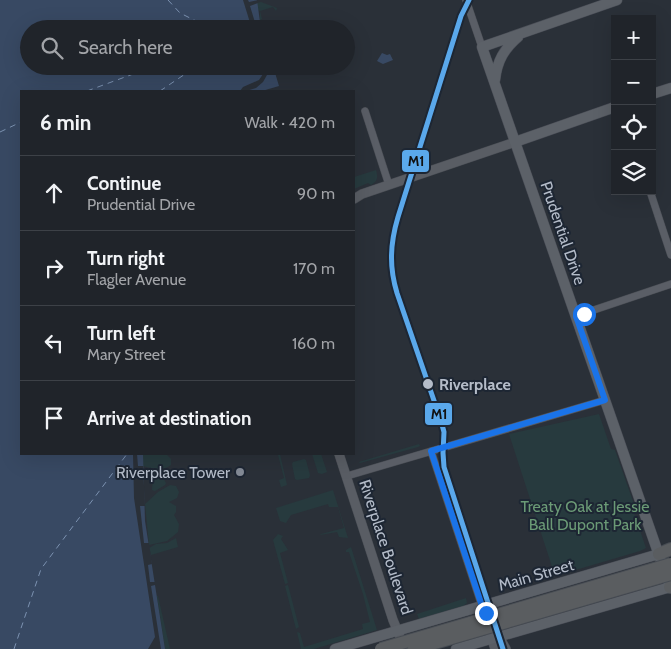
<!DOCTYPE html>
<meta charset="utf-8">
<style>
body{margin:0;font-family:Cabin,sans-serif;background:#282c32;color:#f1f3f6}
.controls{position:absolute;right:15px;top:15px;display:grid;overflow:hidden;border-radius:0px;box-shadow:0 5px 20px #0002}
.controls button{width:45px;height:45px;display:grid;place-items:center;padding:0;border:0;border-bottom:1px solid #3d4147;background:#20242a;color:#f1f3f6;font:25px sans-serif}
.stop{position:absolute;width:15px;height:15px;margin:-11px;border:4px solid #1a73e8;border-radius:50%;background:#fff}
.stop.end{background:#1a73e8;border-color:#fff;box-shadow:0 1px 5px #0008}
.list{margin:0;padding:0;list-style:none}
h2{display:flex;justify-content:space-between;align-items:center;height:65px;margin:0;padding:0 20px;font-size:21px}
h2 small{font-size:16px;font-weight:400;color:#a2a4a8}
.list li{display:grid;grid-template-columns:32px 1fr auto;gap:15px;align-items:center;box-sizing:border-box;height:75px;padding:0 20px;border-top:1px solid #3d4147}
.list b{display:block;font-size:19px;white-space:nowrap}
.list p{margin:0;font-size:16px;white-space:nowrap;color:#a2a4a8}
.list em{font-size:16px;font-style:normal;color:#a2a4a8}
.icon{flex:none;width:28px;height:28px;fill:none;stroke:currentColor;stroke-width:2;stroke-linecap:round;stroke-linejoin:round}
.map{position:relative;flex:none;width:671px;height:649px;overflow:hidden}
.search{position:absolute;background:#20242a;box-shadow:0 5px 20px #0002;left:20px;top:20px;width:335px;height:55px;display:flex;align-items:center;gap:12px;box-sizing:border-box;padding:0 18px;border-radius:28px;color:#a2a4a8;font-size:19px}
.panel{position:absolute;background:#20242a;box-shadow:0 5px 20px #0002;left:20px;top:90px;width:335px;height:365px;border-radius:0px}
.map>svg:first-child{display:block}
.green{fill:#273a3e}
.water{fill:#384963}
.pier{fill:#2a3038}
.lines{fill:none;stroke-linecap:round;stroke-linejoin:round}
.ferry{stroke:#7c92b1;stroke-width:1;stroke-dasharray:6 5;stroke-linecap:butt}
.street-casing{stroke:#484c53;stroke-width:8}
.secondary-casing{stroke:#484c53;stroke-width:10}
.primary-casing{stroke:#484c55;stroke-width:11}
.highway-casing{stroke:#474c53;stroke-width:14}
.street{stroke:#5a5e66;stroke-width:7}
.secondary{stroke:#595d64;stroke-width:9}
.primary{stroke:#5c6168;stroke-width:10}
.highway{stroke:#5a5d60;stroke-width:12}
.highway-bridge-casing{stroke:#474c53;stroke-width:14;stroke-linecap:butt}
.highway-bridge{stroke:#5a5d60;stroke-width:12}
.metro-1-casing{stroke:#1d2633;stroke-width:9}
.metro-1{stroke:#5aa8eb;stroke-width:5}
.route{stroke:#1a73e8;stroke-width:6}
.stop-dot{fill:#b4bcc9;stroke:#1d2633;stroke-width:2}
.poi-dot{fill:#848b96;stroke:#1d2633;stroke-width:2}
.labels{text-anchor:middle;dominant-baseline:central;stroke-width:4;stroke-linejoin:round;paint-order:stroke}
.street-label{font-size:16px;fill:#b4bcc9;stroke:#1d2633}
.stop-label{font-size:16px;font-weight:bold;fill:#b4bcc9;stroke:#1d2633;text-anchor:start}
.poi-label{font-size:16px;fill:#b4bcc9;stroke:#1d2633;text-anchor:end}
.park-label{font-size:16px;fill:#6b9a76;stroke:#1d2633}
.line-badge{stroke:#1d2633;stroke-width:2}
.pale-badge-label{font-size:14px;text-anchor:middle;font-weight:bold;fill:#111}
</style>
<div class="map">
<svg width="671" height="649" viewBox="0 0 671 649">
<rect width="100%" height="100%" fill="#2a3038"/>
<path class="green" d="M261 2 277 8 276 11 273 7 260 11 262 19 260 20V11L258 10 257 3Z
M376 170C378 177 378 181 371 185L368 183 354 189V177Z
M599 414 611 449 615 450 635 507 633 510 646 548 640 551 555 576 509 434Z
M419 444 420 446 418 447 360 463 359 462Z
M143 454 167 455 171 459V465C164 471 152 469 143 466Z
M280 454 287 485 281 487 279 480 284 478 278 455Z
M312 454H321L327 472 322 474 318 473Z
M304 459 306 460 310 475 309 478 297 480 295 479 292 464 293 462Z
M149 470 162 471 163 478 166 483 165 485 155 491 152 490C152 482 156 480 148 474Z
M170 485 176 486 179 492 177 498 169 502 176 506V512L174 515 179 524 178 532 167 541 149 545 145 504 158 492Z
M333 490 348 538 339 537 337 532 320 535 321 534 344 528 338 507H329L328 504 291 515 286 523 280 521 276 508Z
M278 534 283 536 281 539 288 550 280 553 288 583 285 584 273 540Z
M176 538 178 547 151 555 149 548 156 544 167 543Z
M351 547 377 630 314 649H301L297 632 300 633 304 647 363 629 362 624 370 622 363 594 349 552H346V550Z
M288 585 299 627 296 629 285 586Z
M157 596H158L170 649H165Z
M466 598 467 603 463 606 419 619 417 614Z"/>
<path class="water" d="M0 0H257L261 29H29V66H273L279 86 262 91H21V454H143L145 521 165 649H0Z
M382 53 387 55 390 54 393 60 383 64 377 61Z"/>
<path class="pier" d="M243 0H248L249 2 258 0V3L250 6 257 29H252Z
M264 66H268V69L267 75 263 82 256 88 246 91H240L243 87 259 80 263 74Z
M133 454H137L138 466H143L145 506H140L144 543H149L152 564 148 565 150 582H155V585L151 586 161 649H148L155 637 134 498Z"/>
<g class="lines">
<path class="ferry" d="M168 0 180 13 212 29
M87 91 155 66
M160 91 197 66
M0 132 21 122
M14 649 41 569 127 454"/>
<defs>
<path id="street" d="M466 0 482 47
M365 111 389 185
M650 191 671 255
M576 316 671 284
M431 451 482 606
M347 476 605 400"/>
<path id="secondary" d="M354 199 362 194 515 142
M339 454 393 620 405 649
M482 606 506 649
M490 633 495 649"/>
<path id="primary" d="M617 0 482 47 661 561
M495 80C497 61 504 49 518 37
M652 94 671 88
M515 142 615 107
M335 649 659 554
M456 649 670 587 668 581"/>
<path id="highway" d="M659 554 671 549
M670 587H671"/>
</defs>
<use href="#street" class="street-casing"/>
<use href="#secondary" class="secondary-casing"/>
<use href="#primary" class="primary-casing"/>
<use href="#highway" class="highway-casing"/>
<use href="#street" class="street"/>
<use href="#secondary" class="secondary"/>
<use href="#primary" class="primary"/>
<use href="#highway" class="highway"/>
<defs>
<path id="highway-bridge" d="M381 649 671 564
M414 649 671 574"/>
</defs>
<use href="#highway-bridge" class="highway-bridge-casing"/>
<use href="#highway-bridge" class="highway-bridge"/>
<defs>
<path id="metro-1" d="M469 0 461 16 398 217C390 244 389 267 397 293L441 421 444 432 443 453 444 467 503 649"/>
</defs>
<use href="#metro-1" class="metro-1-casing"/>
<use href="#metro-1" class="metro-1"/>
</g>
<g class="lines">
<path class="route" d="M486 613 482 606 431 451 605 400 576 316 584 314"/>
</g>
<circle class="stop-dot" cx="428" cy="384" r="6"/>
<circle class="poi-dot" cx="240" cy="472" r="5"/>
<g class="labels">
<g class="street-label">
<text transform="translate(563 233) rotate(71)">Prudential Drive</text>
<text transform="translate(386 547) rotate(72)">Riverplace Boulevard</text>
<text transform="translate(536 575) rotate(-16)">Main Street</text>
</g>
<g class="stop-label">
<text x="439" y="384">Riverplace</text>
</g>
<g class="poi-label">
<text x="230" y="472">Riverplace Tower</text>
</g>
<g class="park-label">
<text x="585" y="506">Treaty Oak at Jessie<tspan x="585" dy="18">Ball Dupont Park</tspan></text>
</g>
</g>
<g class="line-badge">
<rect x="401" y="149" width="29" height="24" rx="5" fill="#5aa8eb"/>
<rect x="424" y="402" width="29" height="24" rx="5" fill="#5aa8eb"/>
</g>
<g class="pale-badge-label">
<text x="416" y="166">M1</text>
<text x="439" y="419">M1</text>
</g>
</svg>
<div class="controls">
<button>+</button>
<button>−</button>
<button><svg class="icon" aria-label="locate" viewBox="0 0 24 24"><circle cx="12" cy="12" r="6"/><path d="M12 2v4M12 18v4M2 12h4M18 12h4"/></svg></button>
<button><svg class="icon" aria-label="layers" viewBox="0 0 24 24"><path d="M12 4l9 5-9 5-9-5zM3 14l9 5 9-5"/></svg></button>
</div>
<div class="stop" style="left:584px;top:314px"></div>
<div class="stop end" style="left:486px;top:613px"></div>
<div class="search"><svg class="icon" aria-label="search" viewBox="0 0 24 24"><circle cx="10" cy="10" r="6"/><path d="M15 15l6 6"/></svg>Search here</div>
<section class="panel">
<h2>6 min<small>Walk · 420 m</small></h2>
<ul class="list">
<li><svg class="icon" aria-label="ahead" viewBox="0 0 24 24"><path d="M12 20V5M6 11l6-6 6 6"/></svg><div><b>Continue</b><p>Prudential Drive</p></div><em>90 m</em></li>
<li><svg class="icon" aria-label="right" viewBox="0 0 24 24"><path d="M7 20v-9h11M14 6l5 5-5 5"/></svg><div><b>Turn right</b><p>Flagler Avenue</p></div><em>170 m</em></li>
<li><svg class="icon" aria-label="left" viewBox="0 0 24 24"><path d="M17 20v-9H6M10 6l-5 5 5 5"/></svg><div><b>Turn left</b><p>Mary Street</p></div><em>160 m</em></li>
<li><svg class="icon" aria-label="arrive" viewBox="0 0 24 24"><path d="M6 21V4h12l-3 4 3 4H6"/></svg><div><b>Arrive at destination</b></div></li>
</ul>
</section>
</div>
